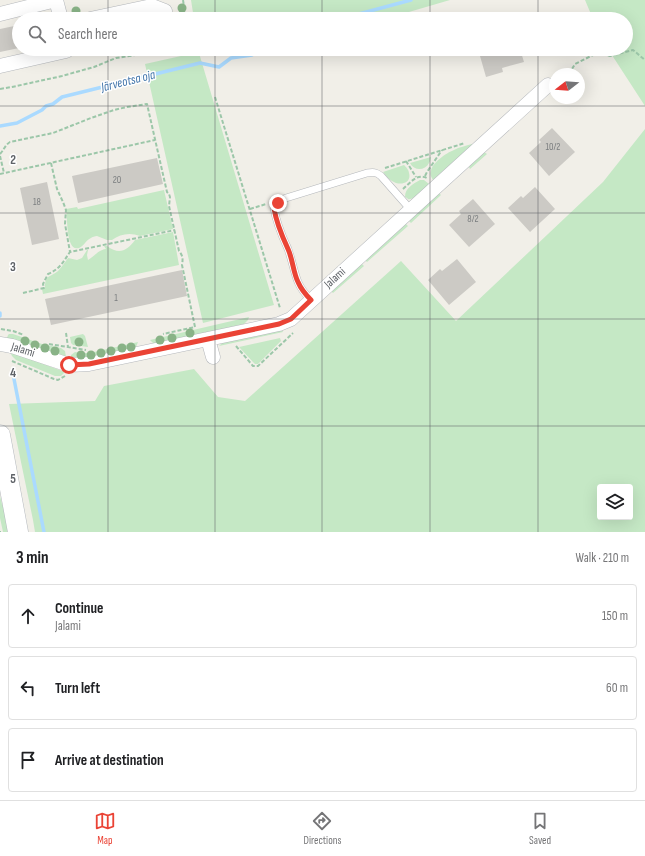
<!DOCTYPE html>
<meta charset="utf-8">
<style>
body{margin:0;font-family:"Sofia Sans Condensed",sans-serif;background:#f6f6f6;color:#202124}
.controls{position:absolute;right:12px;bottom:12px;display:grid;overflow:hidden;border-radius:4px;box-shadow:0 4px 16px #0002}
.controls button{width:36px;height:36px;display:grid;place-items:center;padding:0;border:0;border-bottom:1px solid #e0e0e0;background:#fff;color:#202124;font:20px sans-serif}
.compass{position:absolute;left:549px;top:68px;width:36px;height:36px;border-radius:50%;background:#fff;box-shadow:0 4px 16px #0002;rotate:253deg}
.stop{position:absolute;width:12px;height:12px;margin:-9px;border:3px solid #ea4335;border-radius:50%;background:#fff}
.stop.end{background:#ea4335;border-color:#fff;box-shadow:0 1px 4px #0008}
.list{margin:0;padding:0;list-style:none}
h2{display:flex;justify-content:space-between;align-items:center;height:52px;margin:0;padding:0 16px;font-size:17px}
h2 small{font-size:13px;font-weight:400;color:#757577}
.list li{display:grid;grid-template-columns:26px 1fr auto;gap:12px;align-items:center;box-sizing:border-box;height:64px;margin:0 8px 8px;padding:0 8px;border:1px solid #e0e0e0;border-radius:4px}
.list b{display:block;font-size:15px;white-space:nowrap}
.list p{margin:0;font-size:13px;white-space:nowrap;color:#757577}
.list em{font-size:13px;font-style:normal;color:#757577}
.icon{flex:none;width:22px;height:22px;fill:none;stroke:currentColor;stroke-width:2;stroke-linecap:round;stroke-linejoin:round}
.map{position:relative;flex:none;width:645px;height:532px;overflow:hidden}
.search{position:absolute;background:#fff;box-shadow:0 4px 16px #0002;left:12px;right:12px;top:12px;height:44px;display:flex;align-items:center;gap:10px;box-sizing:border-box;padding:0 14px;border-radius:22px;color:#757577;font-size:15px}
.sheet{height:268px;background:#fff}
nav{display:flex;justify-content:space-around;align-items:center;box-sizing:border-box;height:56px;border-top:1px solid #e0e0e0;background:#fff;font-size:11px;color:#757577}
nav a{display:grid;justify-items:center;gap:2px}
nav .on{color:#ea4335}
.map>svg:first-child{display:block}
.green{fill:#c5e8c5;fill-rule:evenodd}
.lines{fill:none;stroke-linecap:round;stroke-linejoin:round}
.stream{stroke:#aadaff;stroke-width:3.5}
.building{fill:#cccac5}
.lane-casing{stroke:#b5b8bc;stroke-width:8}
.street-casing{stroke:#b5b8bc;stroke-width:15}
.secondary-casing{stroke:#b6babf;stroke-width:21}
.path{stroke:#9cc7a9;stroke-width:2;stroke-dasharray:4 2;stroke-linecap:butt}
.lane{stroke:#fff;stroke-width:7}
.street{stroke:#fff;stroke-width:14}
.secondary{stroke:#fff;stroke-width:20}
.tree{fill:#89b387}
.route{stroke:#ea4335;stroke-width:5}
.grid{fill:none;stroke:#5f6368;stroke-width:1;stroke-opacity:0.55}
.labels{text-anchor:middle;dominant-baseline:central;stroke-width:3;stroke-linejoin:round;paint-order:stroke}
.number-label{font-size:10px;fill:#7a7d7f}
.street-label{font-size:12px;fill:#5f6368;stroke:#fff}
.water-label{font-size:13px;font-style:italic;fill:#4174aa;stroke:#fff}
.grid-label{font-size:13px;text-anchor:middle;font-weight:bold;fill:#5f6368;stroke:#fff;stroke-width:3;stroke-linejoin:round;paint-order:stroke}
</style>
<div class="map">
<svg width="645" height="532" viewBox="0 0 645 532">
<rect width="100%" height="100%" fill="#f1efe8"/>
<path class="green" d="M191 0H450L385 19H194Z
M585 0H645V106L608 49H626V19H593Z
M198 49H236L199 53 274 305 203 323 145 64 199 52Z
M645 129V532H35L33 520 9 404 95 401 104 386 194 369 218 397 245 401 401 261 456 321 603 182ZM600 487H630V517H600Z
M472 144H473L433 180C431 177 430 175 431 171 432 163 446 153 454 150 459 147 466 146 472 144Z
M484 152 487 154 470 169 469 167 471 163Z
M431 157C431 158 430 162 429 163 425 171 414 171 410 163Z
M404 165C406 167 409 170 409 173 412 184 399 186 392 181 388 179 386 175 383 172Z
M420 180H424L429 184C426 187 413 201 408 199 407 198 406 197 405 197 405 188 413 184 420 180Z
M164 190 173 229 140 236C130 232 120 234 112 240H107L97 236C95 236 92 237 91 238 86 240 83 247 79 248 65 252 68 216 66 209L77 207 78 209Z
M438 192 441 195 411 223 408 220Z
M405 223 408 226 367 262 365 260Z
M173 232 179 265 43 294 42 289 45 288C45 275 49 278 58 271 62 267 65 262 68 258L77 260 82 258 87 250H88L87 255 88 260C95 256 98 250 106 249L104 246H107C119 255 127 251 135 240Z
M361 263 364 266 333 293 331 291Z
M249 317 248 320 244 324 154 344 150 340Z
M282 330 283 332 219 346 223 342Z
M9 334H13L42 344 61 348 65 351 66 357 61 356 7 338 8 335Z
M83 334 85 336 88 347 73 345 71 343 70 337Z
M280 338 281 341 258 364H255L253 362 239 347Z
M138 342 136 347 93 357 71 358V355L75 352 82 353H90Z
M10 352 30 359 65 372 61 376H55L16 360 12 356Z
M0 496 2 504 9 517 11 532H3L0 518Z"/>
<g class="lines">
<path class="stream" d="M340 19 411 0
M0 126 17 123 42 110 46 106 53 104 62 97 200 63 219 67 231 58 252 55 257 49
M0 313V316
M14 379 44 532"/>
</g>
<path class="building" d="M19 25V48L0 52V29Z
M478 49H520L524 62 502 68 503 72 486 77Z
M552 128 575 152 549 176 529 153 541 142 539 140Z
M157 158 163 184 78 203 72 176Z
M47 182 59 239 32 245 20 188Z
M535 187 555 209 530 232 508 208 521 196 523 198Z
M473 199 495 224 469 247 449 225 461 214 459 211Z
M457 259 476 282 449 305 428 280 440 269 442 271Z
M182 270 187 296 51 325 45 299Z"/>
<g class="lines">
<defs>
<path id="lane" d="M311 300C306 295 301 289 298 282 294 272 292 260 288 249 282 236 276 222 274 208L278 203 286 198 367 173C373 172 376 172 381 176L411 210"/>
<path id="street" d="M56 0 61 19
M0 14 56 0
M90 19 152 6 165 11
M0 66 66 51V49
M208 339 213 357
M0 344 12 346 69 365 89 364 279 324 291 319 548 85"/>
<path id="secondary" d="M0 435 18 532"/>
</defs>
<use href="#lane" class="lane-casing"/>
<use href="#street" class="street-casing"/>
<use href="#secondary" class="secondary-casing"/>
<path class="path" d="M183 0 186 19
M569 74 575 64 599 52 610 56 633 50 645 60
M0 89 12 87 62 76 94 67 116 58 162 51 169 49
M215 97 280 308
M0 154C4 150 5 145 10 142L53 133 91 118 114 110 127 107 147 104 167 192 169 194 170 197 169 206 179 251C183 256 183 259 182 265L195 327 163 334
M0 156 4 173
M406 161 416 177
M51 163 57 189 63 202 66 210 65 224 70 252
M385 168 465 143
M0 174 155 140
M425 176 427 172 442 150
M403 189C410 183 417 173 427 178
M250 209 266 204
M23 293 44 288 43 284 48 274C60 269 63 262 70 252L175 230
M1 329 13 331 24 335
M66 333 68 347
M49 344 86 350
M236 346 253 366H258L293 333
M12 361 54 379 58 380 65 376
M0 531V532"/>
<use href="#lane" class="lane"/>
<use href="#street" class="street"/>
<use href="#secondary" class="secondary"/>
</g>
<g class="tree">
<circle cx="182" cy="8" r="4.5"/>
<circle cx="76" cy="11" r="4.5"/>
<circle cx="190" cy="333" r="4.5"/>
<circle cx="172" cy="338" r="4.5"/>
<circle cx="160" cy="340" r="4.5"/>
<circle cx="25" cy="341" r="4.5"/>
<circle cx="79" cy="342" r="4.5"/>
<circle cx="35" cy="345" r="4.5"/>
<circle cx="131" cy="347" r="4.5"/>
<circle cx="45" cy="348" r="4.5"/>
<circle cx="122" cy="348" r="4.5"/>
<circle cx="55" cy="351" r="4.5"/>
<circle cx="111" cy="351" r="4.5"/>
<circle cx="101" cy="353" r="4.5"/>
<circle cx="81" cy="355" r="4.5"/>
<circle cx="91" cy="355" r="4.5"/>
</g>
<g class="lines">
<path class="route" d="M69 365 89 364 279 324 291 319 311 300C306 295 301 289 298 282 293 272 293 260 288 249 282 236 276 222 274 208L278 203"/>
</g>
<path class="grid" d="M108 0V19M215 0V19M322 0V19M430 0V19M538 0V19M108 49V532M215 49V532M322 49V532M430 49V532M538 49V532M0 106H645M0 213H645M0 319H645M0 426H645"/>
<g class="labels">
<g class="number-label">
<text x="553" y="147">10/2</text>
<text x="117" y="180">20</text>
<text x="37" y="202">18</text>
<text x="473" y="219">8/2</text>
<text x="116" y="298">1</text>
</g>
<g class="street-label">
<text transform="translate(335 278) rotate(-42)">Jalami</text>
<text transform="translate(23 350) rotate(17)">Jalami</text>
</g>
<g class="water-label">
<text transform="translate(128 81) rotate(-14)">Järveotsa oja</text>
</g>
</g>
<g class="grid-label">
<text x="13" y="164">2</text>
<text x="13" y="271">3</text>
<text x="13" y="377">4</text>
<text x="13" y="483">5</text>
</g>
</svg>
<div class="controls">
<button><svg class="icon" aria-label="layers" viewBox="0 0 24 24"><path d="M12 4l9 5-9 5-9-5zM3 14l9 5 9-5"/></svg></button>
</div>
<svg class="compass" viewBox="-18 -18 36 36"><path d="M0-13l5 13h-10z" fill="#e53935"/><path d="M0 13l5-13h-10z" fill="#757577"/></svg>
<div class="stop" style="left:69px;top:365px"></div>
<div class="stop end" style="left:278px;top:203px"></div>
<div class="search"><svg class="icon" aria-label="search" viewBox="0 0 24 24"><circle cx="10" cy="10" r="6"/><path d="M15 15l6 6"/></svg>Search here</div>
</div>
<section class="sheet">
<h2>3 min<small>Walk · 210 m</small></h2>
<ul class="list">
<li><svg class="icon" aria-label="ahead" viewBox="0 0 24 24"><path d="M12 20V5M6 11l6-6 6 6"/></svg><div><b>Continue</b><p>Jalami</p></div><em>150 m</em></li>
<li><svg class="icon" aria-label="left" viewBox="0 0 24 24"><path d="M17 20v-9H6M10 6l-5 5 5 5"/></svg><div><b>Turn left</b></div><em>60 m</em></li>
<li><svg class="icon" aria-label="arrive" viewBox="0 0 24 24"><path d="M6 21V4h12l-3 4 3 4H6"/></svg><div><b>Arrive at destination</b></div></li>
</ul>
</section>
<nav>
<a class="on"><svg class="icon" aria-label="map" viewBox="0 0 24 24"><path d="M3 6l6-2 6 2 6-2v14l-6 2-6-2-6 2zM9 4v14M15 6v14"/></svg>Map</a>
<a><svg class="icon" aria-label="directions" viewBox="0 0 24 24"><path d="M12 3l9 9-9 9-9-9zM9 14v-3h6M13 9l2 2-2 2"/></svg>Directions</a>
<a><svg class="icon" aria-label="saved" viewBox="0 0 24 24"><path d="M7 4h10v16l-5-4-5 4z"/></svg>Saved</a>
</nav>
